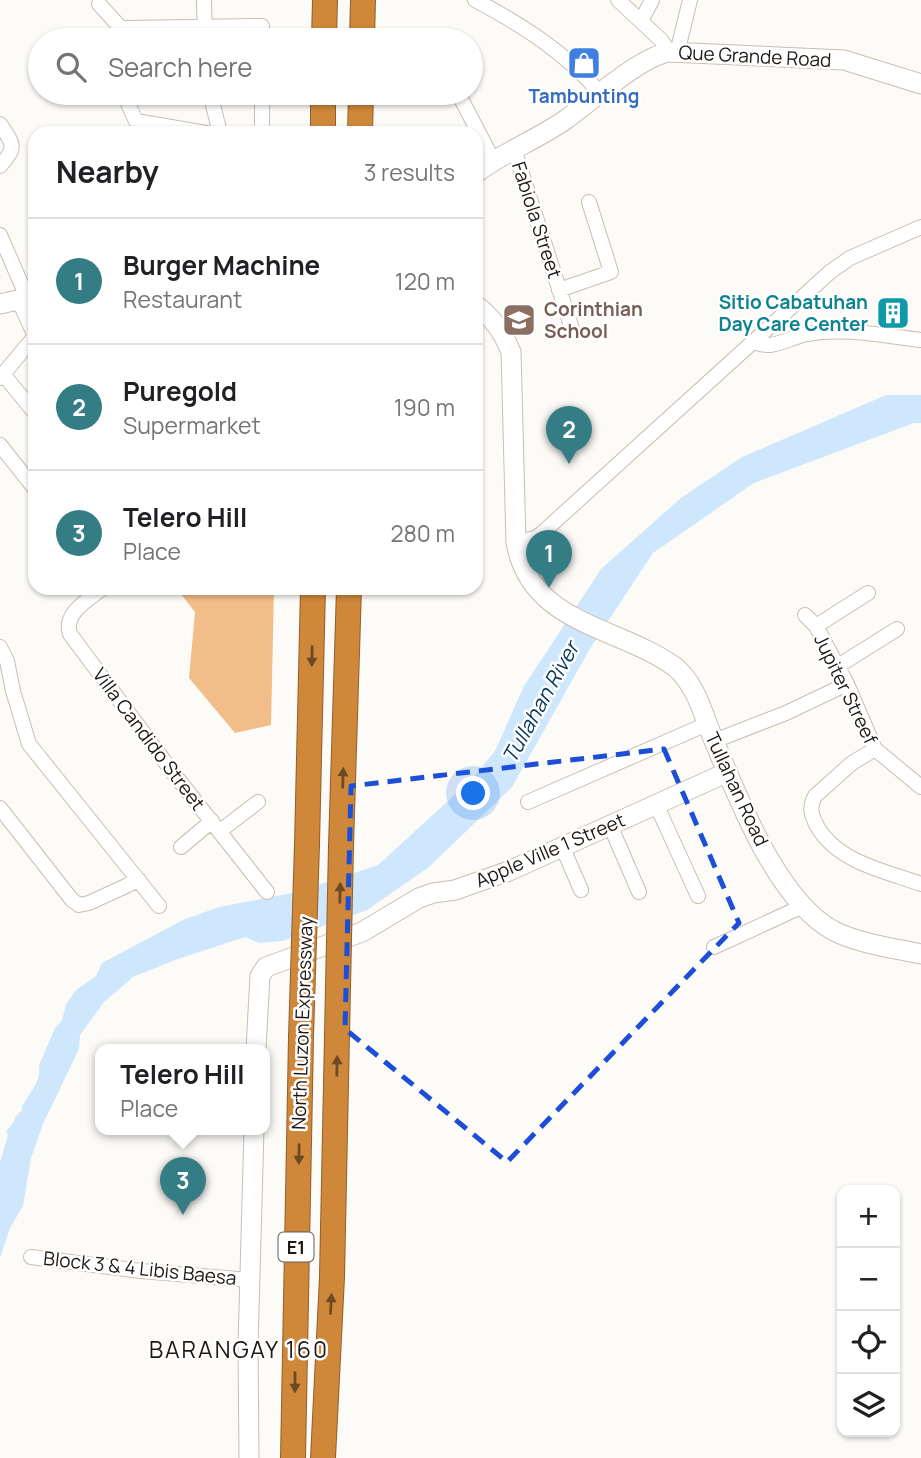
<!DOCTYPE html>
<meta charset="utf-8">
<style>
body{margin:0;font-family:Manrope,sans-serif;background:#f2f2f2;color:#202124}
.controls{position:absolute;right:21px;bottom:21px;display:grid;overflow:hidden;border-radius:14px;box-shadow:0 2px 5px #0004}
.controls button{width:63px;height:63px;display:grid;place-items:center;padding:0;border:0;border-bottom:2px solid #e0e0e0;background:#fff;color:#202124;font:35px sans-serif}
.you{position:absolute;left:474px;top:794px;width:24px;height:24px;margin:-18px;border:5px solid #fff;border-radius:50%;background:#1a73e8;box-shadow:0 0 0 10px #1a73e833}
.badge{display:grid;place-items:center;width:46px;height:46px;border-radius:50%;background:#357d84;color:#fff;font-size:23px;font-weight:700}
.pin{position:absolute;translate:-50% -58px;filter:drop-shadow(0 2px 4px #0008)}
.pin::after{content:'';position:absolute;top:37px;width:24px;height:21px;background:inherit;clip-path:polygon(0 0,100% 0,50% 100%)}
.popup{position:absolute;left:95px;top:1044px;width:175px;height:91px;box-sizing:border-box;display:grid;place-content:center;border-radius:14px;background:#fff;filter:drop-shadow(0 2px 5px #0005);font-size:23px;white-space:nowrap;color:#757577}
.popup b{font-size:26px;color:#202124}
.popup::after{content:'';position:absolute;left:50%;top:100%;margin-left:-14px;border:14px solid transparent;border-top-color:#fff}
.list{margin:0;padding:0;list-style:none}
h2{display:flex;justify-content:space-between;align-items:center;height:91px;margin:0;padding:0 28px;font-size:30px}
h2 small{font-size:23px;font-weight:400;color:#757577}
.list li{display:grid;grid-template-columns:46px 1fr auto;gap:21px;align-items:center;box-sizing:border-box;height:126px;padding:0 28px;border-top:2px solid #e0e0e0}
.list b{display:block;font-size:26px;white-space:nowrap}
.list p{margin:0;font-size:23px;white-space:nowrap;color:#757577}
.list em{font-size:23px;font-style:normal;color:#757577}
.icon{flex:none;width:38px;height:38px;fill:none;stroke:currentColor;stroke-width:2;stroke-linecap:round;stroke-linejoin:round}
.map{position:relative;flex:none;width:921px;height:1458px;overflow:hidden}
.search{position:absolute;background:#fff;box-shadow:0 2px 5px #0004;left:28px;top:28px;width:455px;height:77px;display:flex;align-items:center;gap:18px;box-sizing:border-box;padding:0 24px;border-radius:38px;color:#757577;font-size:26px}
.panel{position:absolute;background:#fff;box-shadow:0 2px 5px #0004;left:28px;top:126px;width:455px;height:469px;border-radius:21px}
.map>svg:first-child{display:block}
.green{fill:#f1bd88}
.water{fill:#cee7fd}
.lines{fill:none;stroke-linecap:round;stroke-linejoin:round}
.street-casing{stroke:#c9beb2;stroke-width:16}
.secondary-casing{stroke:#c9beb2;stroke-width:21}
.highway-casing{stroke:#91602d;stroke-width:26}
.street{stroke:#fff;stroke-width:14}
.secondary{stroke:#fff;stroke-width:19}
.highway{stroke:#cf873a;stroke-width:24}
.highway-bridge-casing{stroke:#91602d;stroke-width:26;stroke-linecap:butt}
.highway-bridge{stroke:#cf873a;stroke-width:24}
.oneway{fill:#6d4a25}
.marked{fill:none;stroke:#1d4ed8;stroke-width:5;stroke-dasharray:14 9;stroke-linejoin:round}
.labels{text-anchor:middle;dominant-baseline:central;stroke-width:5;stroke-linejoin:round;paint-order:stroke}
.shield{fill:#fff;stroke:#615d5a;stroke-width:2}
.shield-label{font-size:18px;font-weight:bold;fill:#1d1814}
.street-label{font-size:19px;fill:#1d1814;stroke:#fff}
.shop-label{font-size:19px;font-weight:bold;fill:#366cbe;stroke:#fff}
.culture-label{font-size:19px;font-weight:bold;fill:#0d838f;stroke:#fff;text-anchor:end}
.education-label{font-size:19px;font-weight:bold;fill:#785e54;stroke:#fff;text-anchor:start}
.water-label{font-size:21px;font-style:italic;fill:#043658;stroke:#fff}
.quarter-label{font-size:23px;letter-spacing:2px;fill:#1d1814;stroke:#fff}
</style>
<div class="map">
<svg width="921" height="1458" viewBox="0 0 921 1458">
<rect width="100%" height="100%" fill="#fdfbf8"/>
<path class="green" d="M176 588H274L271 725 235 733 189 678 195 612Z"/>
<path class="water" d="M886 395H921V423H914L754 483 653 553 591 647 512 787 429 867 367 910 283 941 259 943 245 937 175 960 133 977 104 1002 80 1035 79 1049 43 1124 31 1158 23 1206 10 1228 0 1258V1162L8 1135 6 1131 14 1122 15 1117 22 1110V1106C30 1093 42 1080 39 1065L55 1028 62 1021 66 1004 76 990 96 976 102 963 183 920 219 907 297 892 378 865 471 780 495 751 524 686 601 569 681 498 742 457Z"/>
<g class="lines">
<defs>
<path id="street" d="M475 0C522 25 565 52 600 93
M618 0 661 40 669 52
M204 1 205 40
M99 4 120 27 124 28 262 26V40
M641 21 652 0
M677 53 690 0
M123 93 136 121 206 133
M210 93 220 133
M262 93V133
M458 93 493 160
M0 124C14 145 17 147 0 166
M514 149 573 332
M0 235 27 297
M559 290 611 272 589 202
M755 342C772 351 790 337 807 334 843 327 884 336 921 340
M3 374 35 413
M0 378 35 336 18 299
M0 445 35 489
M516 542 535 538 541 534 830 272 850 258 921 227
M103 588C88 600 63 613 70 634L174 774 267 892
M805 615 816 626 847 684 875 749 921 787
M816 626 868 593
M0 647 7 661 13 691 29 744 159 906
M838 666 897 629
M714 741 786 713 847 684
M875 749 852 763 815 796C809 807 811 815 817 826 837 862 885 871 921 884
M528 802 707 724
M656 804 698 896
M0 808 72 900 79 905 89 903 139 880
M610 825 639 892
M220 831 258 802
M562 846 581 890
M181 847 212 821
M714 947 803 906
M31 1257 141 1271 250 1280"/>
<path id="secondary" d="M476 173C504 152 536 140 565 120 592 101 638 58 669 52L844 60 921 84
M0 304 35 296
M476 305C493 318 503 332 511 352L516 542C530 625 619 626 675 667 695 683 703 713 712 736 737 795 776 900 834 931 860 944 893 948 921 954
M256 1049 260 976 266 967 362 932 419 898 433 893 455 890 509 871 728 772
M249 1458 248 1346 254 1129"/>
<path id="highway" d="M324 40 325 0
M362 40 363 0
M323 133V93
M360 133 361 93
M307 844 313 588
M341 846 349 588
M293 1458 301 1037
M323 1458 332 1277 337 1035"/>
</defs>
<use href="#street" class="street-casing"/>
<use href="#secondary" class="secondary-casing"/>
<use href="#highway" class="highway-casing"/>
<use href="#street" class="street"/>
<use href="#secondary" class="secondary"/>
<use href="#highway" class="highway"/>
<defs>
<path id="highway-bridge" d="M337 1035 341 846
M301 1037 307 844"/>
</defs>
<use href="#highway-bridge" class="highway-bridge-casing"/>
<use href="#highway-bridge" class="highway-bridge"/>
</g>
<defs><path id="oneway-solid" d="M-6-.8H1V-3.2L6.5 0L1 3.2V.8H-6Z" transform="scale(1.75)"/></defs>
<g class="oneway">
<use href="#oneway-solid" transform="translate(312 656) rotate(91)"/>
<use href="#oneway-solid" transform="translate(343 778) rotate(-88)"/>
<use href="#oneway-solid" transform="translate(340 893) rotate(-89)"/>
<use href="#oneway-solid" transform="translate(337 1066) rotate(-89)"/>
<use href="#oneway-solid" transform="translate(299 1154) rotate(91)"/>
<use href="#oneway-solid" transform="translate(331 1304) rotate(-87)"/>
<use href="#oneway-solid" transform="translate(295 1382) rotate(90)"/>
</g>
<path class="marked" d="M664 749 739 923 507 1162 345 1029 351 786Z"/>
<defs>
<symbol id="shop-square" viewBox="-11 -11 22 22"><rect x="-9" y="-9" width="18" height="18" rx="4" fill="#3f7fe0" stroke="#fff"/><path d="M-5-2.5h2.3a2.7 3.5 0 0 1 5.4 0H5L5.5 6h-11ZM-1.5-2.5h3a1.5 2.3 0 0 0-3 0Z" fill="#fff"/></symbol>
<symbol id="building-square" viewBox="-11 -11 22 22"><rect x="-9" y="-9" width="18" height="18" rx="4" fill="#0f9aa8" stroke="#fff"/><path d="M-4-6H4V6H1V3H-1V6H-4ZM-2.5-4.3h1.7v1.8h-1.7ZM.8-4.3h1.7v1.8H.8ZM-2.5-1h1.7V.8h-1.7ZM.8-1h1.7V.8H.8Z" fill="#fff"/></symbol>
<symbol id="school-square" viewBox="-11 -11 22 22"><rect x="-9" y="-9" width="18" height="18" rx="4" fill="#8d6e63" stroke="#fff"/><path d="M0-5L7-2L0 1L-7-2ZM-4 1L0 2.5L4 1V4Q0 6-4 4Z" fill="#fff"/></symbol>
</defs>
<g fill-rule="evenodd">
<use href="#shop-square" x="565" y="44" width="38" height="38"/>
<use href="#building-square" x="874" y="294" width="38" height="38"/>
<use href="#school-square" x="500" y="301" width="38" height="38"/>
</g>
<g class="labels">
<rect class="shield" x="278.5" y="1232.5" width="35" height="29" rx="5"/>
<g class="shield-label">
<text x="296" y="1247">E1</text>
</g>
<g class="street-label">
<text transform="translate(755 56) rotate(3)">Que Grande Road</text>
<text transform="translate(537 220) rotate(72)">Fabiola Street</text>
<text transform="translate(846 689) rotate(64)">Jupiter Streef</text>
<text transform="translate(149 739) rotate(53)">Villa Candido Street</text>
<text transform="translate(737 789) rotate(65)">Tullahan Road</text>
<text transform="translate(550 850) rotate(-23)">Apple Ville 1 Street</text>
<text transform="translate(302 1023) rotate(-88)">North Luzon Expressway</text>
<text transform="translate(140 1268) rotate(6)">Block 3 &amp; 4 Libis Baesa</text>
</g>
<g class="shop-label">
<text x="584" y="96">Tambunting</text>
</g>
<g class="culture-label">
<text x="868" y="302">Sitio Cabatuhan<tspan x="868" dy="22">Day Care Center</tspan></text>
</g>
<g class="education-label">
<text x="544" y="309">Corinthian<tspan x="544" dy="22">School</tspan></text>
</g>
<g class="water-label">
<text transform="translate(540 702) rotate(-61)">Tullahan River</text>
</g>
<g class="quarter-label">
<text x="239" y="1349">BARANGAY 160</text>
</g>
</g>
</svg>
<div class="controls">
<button>+</button>
<button>−</button>
<button><svg class="icon" aria-label="locate" viewBox="0 0 24 24"><circle cx="12" cy="12" r="6"/><path d="M12 2v4M12 18v4M2 12h4M18 12h4"/></svg></button>
<button><svg class="icon" aria-label="layers" viewBox="0 0 24 24"><path d="M12 4l9 5-9 5-9-5zM3 14l9 5 9-5"/></svg></button>
</div>
<div class="you"></div>
<div class="pin badge" style="left:549px;top:588px">1</div>
<div class="pin badge" style="left:569px;top:464px">2</div>
<div class="pin badge" style="left:183px;top:1215px">3</div>
<div class="popup"><b>Telero Hill</b>Place</div>
<div class="search"><svg class="icon" aria-label="search" viewBox="0 0 24 24"><circle cx="10" cy="10" r="6"/><path d="M15 15l6 6"/></svg>Search here</div>
<section class="panel">
<h2>Nearby<small>3 results</small></h2>
<ul class="list">
<li><span class="badge">1</span><div><b>Burger Machine</b><p>Restaurant</p></div><em>120 m</em></li>
<li><span class="badge">2</span><div><b>Puregold</b><p>Supermarket</p></div><em>190 m</em></li>
<li><span class="badge">3</span><div><b>Telero Hill</b><p>Place</p></div><em>280 m</em></li>
</ul>
</section>
</div>
